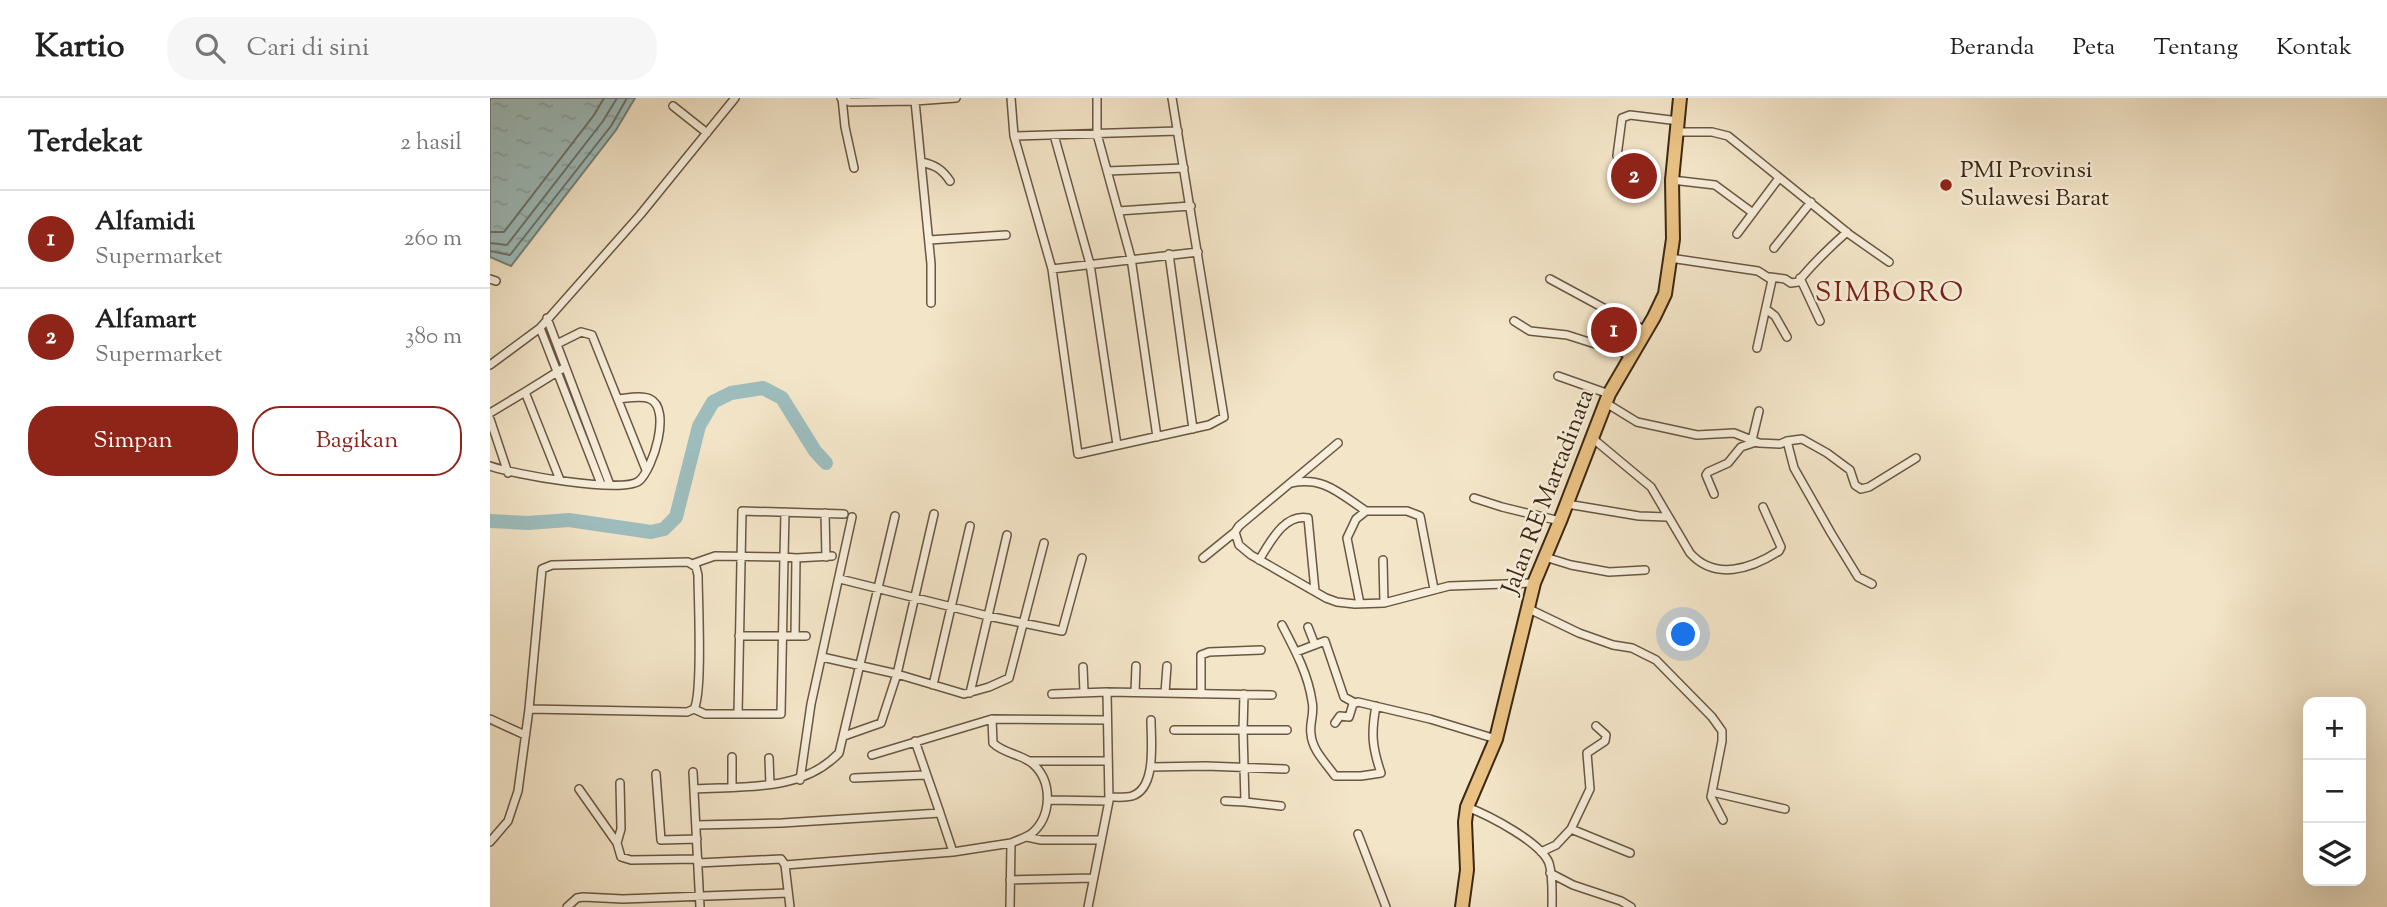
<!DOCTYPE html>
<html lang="id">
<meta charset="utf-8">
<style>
body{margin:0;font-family:"Sorts Mill Goudy",serif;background:#f6f6f6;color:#222}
.controls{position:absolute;right:21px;bottom:21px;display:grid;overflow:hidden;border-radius:14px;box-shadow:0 7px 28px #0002}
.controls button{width:63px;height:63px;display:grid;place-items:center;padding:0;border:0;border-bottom:2px solid #e0e0e0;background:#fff;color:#222;font:35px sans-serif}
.you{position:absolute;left:1194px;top:537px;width:24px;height:24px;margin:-18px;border:5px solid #fff;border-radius:50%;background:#1a73e8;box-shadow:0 0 0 10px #1a73e833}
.badge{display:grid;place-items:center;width:46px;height:46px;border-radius:50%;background:#8f2418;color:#fff;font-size:23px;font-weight:700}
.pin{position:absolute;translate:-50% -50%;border:4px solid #fff;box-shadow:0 2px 7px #0006}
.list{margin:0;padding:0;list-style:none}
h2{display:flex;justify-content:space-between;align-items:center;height:91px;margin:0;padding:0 28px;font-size:30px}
h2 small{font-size:23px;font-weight:400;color:#767676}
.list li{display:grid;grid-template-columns:46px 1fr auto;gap:21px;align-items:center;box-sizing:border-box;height:98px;padding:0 28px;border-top:2px solid #e0e0e0}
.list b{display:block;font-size:26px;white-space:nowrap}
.list p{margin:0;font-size:23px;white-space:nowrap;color:#767676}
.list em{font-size:23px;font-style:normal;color:#767676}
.actions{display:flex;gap:14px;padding:21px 28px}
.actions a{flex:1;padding:16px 0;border:2px solid #8f2418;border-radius:28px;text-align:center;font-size:24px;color:#8f2418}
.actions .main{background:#8f2418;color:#fff}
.icon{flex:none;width:38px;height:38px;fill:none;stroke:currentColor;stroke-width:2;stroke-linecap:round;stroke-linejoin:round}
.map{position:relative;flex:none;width:1897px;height:809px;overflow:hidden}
header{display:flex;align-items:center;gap:42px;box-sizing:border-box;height:98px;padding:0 35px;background:#fff;border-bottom:2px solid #e0e0e0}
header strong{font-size:33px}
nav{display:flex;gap:38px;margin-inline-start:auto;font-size:24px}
.search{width:490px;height:63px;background:#f6f6f6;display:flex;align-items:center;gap:18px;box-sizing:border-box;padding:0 24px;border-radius:28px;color:#767676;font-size:26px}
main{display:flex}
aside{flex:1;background:#fff}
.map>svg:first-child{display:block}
.water{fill:url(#water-ripples);stroke:#768179;stroke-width:2}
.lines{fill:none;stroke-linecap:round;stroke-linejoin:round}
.shore{stroke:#6c7268;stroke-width:2}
.river{stroke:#9dbdbd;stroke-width:14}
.street-casing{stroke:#6a5741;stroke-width:10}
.highway-casing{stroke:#3c2814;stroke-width:16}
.street{stroke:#f7eedb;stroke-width:7}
.highway{stroke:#eac284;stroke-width:12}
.poi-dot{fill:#8f2418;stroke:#f7eedb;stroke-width:2.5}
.labels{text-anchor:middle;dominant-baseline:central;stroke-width:5;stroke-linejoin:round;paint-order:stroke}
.poi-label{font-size:24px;fill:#3c2814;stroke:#f7eedb;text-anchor:start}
.street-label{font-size:24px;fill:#3c2814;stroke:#f7eedb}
.quarter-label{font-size:28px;letter-spacing:2px;fill:#7a1f14;stroke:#f7eedb}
</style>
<header>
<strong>Kartio</strong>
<div class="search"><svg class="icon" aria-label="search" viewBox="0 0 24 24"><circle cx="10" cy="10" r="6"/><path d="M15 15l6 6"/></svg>Cari di sini</div>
<nav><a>Beranda</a><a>Peta</a><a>Tentang</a><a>Kontak</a></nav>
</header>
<main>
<aside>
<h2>Terdekat<small>2 hasil</small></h2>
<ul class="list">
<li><span class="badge">1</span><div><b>Alfamidi</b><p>Supermarket</p></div><em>260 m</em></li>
<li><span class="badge">2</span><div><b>Alfamart</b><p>Supermarket</p></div><em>380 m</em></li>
</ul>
<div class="actions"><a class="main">Simpan</a><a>Bagikan</a></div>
</aside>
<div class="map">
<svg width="1897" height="809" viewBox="0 0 1897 809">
<defs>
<pattern id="water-ripples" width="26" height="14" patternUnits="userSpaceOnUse" patternTransform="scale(1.75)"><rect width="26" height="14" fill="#9dbdbd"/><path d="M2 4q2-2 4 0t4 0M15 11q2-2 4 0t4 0" fill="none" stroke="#88a2a2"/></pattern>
</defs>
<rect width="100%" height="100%" fill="#f3e5c8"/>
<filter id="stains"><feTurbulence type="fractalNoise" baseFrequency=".00286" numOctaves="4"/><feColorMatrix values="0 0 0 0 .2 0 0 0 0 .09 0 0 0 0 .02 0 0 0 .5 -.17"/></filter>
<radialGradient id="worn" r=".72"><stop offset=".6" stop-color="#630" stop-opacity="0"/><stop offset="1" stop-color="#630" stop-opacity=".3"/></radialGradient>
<path class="water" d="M0 0H145L126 32 21 168 0 159Z"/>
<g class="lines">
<path class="shore" d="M0 134H14L104 17 114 0
M0 145 17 147 113 23 127 0
M0 153 20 157 121 28 137 0"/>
<path class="river" d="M0 423 38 425 79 422 161 434 174 431 186 419 209 328 223 304 241 295 273 290 292 300 325 353 336 365"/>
<defs>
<path id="street" d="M351 0 360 4 425 3 466 0
M352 0 355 29 364 70
M521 0 524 38 562 171 588 356 719 327 734 319 682 0
M607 0V36L641 160 667 339
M425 3 441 166V205
M183 8 217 35
M1188 34H1222L1238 38 1359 136 1399 164
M564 37 600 166 627 347
M524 38 688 33
M1127 58 1132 20 1140 17 1189 23
M431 64C445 67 452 71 460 83
M617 73 694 70
M1182 82 1225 87 1263 115
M628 113 701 108
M1247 136 1289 80
M439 142 516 137
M1284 150 1321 104
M679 156 703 331
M1180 160 1268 173 1282 182 1267 250
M562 171 708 154
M1280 179 1295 181 1301 185 1308 184C1323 165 1339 150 1357 134
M1310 180 1330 223
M0 181 6 183
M1060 181 1156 233
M1276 211 1285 218 1297 239
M57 220 120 387
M1024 223 1040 233 1077 237 1140 257
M50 230 111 386
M67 246 91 234 102 237 156 372
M0 267 50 230 150 117 245 0
M1068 278 1119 296
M1116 305 1147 324 1207 337 1244 335 1269 345 1290 346 1297 343 1304 370 1341 435 1368 479 1382 486
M0 315 35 294
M0 321 18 375
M1101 339 1161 389 1200 455C1225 483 1261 471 1289 453L1291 449 1273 409
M1262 342 1269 313
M1297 343 1312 341 1337 355 1360 372 1365 387 1371 391 1379 389 1426 360
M848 345 749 428 745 434 749 447 761 457 836 500 847 504 865 506 894 505 959 488 1044 485
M0 368C22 376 131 396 149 383 163 371 182 311 160 301 152 297 138 300 128 301
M70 382 35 294 72 271
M801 385C834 378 850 396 876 413
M1224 396 1216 377 1218 374 1238 365 1251 349 1266 344
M984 400 1012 409 1070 423
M1077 406 1149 418 1177 419
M295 414 294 459 306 460 305 538
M335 415 336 459
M1055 459 1081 467 1119 474 1155 472
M306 460 342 458
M713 460 745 434
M769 462C780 445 794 415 818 420L825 493
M893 462 894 505
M202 466 225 458 294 459 291 616H215L204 611
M350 481 498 518 572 533 592 460
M870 506 857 440 866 421 876 413H917L930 418 944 491
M1037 510 1089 535 1123 547 1142 550 1166 562 1222 619 1232 633V643L1221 699 1233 722
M792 527C805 552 818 576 822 603 825 616 819 625 821 636 822 652 836 665 845 678H871L891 675C882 649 881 635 886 608
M818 529 825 547
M249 538H316
M806 554 835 543 854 599 865 605
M332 559 407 576 444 416
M593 569 594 594
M443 587 480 428
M617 594 782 597
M645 594 646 568
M480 595 517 437
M675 595 677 568
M562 596 617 594 619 703 598 809
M711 596V557L719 554 771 552
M754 596 753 633 755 704 791 708
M248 616 252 413 354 416
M0 621 35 637
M502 621 503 645C514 656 532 656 543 666 563 684 562 719 541 736 535 740 528 742 521 745
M845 625 850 618 859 619 863 606 868 604 940 621 1006 641
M684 632H797
M354 638 391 625 407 576 474 596 499 589 519 580 554 445
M425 643 450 715
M382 657 502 621 617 622
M279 660 280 686
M540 663H618
M661 669 716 668 795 671
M203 674 210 809
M166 676 171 742 207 741
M364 680 435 677
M310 682 321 606 362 419
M130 685 131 731 127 745 131 759 141 762 208 761
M242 688V659
M89 691 127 745
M204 691C255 688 312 694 349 655L405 418
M1222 694 1295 711
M619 699C627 699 635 700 642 698 667 690 661 643 661 622
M559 702 619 703
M735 703 755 704
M977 709C998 717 1051 744 1059 765 1063 778 1062 795 1062 809
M206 727 292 725 450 715 463 754 521 745 520 809
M1081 731 1100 691 1097 655 1115 643 1116 637 1106 628
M868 736 896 809
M537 739 551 742H611
M0 744 18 723 28 693 39 611 52 471 62 467 198 464 206 469 208 477C208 501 213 595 204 611L197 614 39 611
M1051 754 1066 747 1081 731 1140 755
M208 765 291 761 295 767 300 809
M295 767 463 754
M1060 775 1083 787 1131 803 1141 809
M520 782 603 780
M77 809 87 800 93 799 133 801 298 795"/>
<path id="highway" d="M972 809 977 772 975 724 977 709 1006 641 1044 485 1070 423 1119 296 1164 219 1175 196 1183 141 1182 82 1190 0"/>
</defs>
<use href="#street" class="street-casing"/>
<use href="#highway" class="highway-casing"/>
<use href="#street" class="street"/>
<use href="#highway" class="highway"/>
</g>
<circle class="poi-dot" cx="1456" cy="87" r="7"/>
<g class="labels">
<g class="poi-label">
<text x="1470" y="73">PMI Provinsi<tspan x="1470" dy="28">Sulawesi Barat</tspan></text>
</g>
<g class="street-label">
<text transform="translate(1059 394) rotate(-69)">Jalan RE Martadinata</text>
</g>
<g class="quarter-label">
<text x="1400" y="196">SIMBORO</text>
</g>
</g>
<rect width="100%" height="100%" filter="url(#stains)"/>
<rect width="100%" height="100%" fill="url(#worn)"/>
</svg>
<div class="controls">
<button>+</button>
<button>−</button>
<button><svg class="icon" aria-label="layers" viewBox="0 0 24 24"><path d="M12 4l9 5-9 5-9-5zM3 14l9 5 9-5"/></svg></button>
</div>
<div class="you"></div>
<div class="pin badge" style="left:1124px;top:232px">1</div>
<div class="pin badge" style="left:1144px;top:78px">2</div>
</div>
</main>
